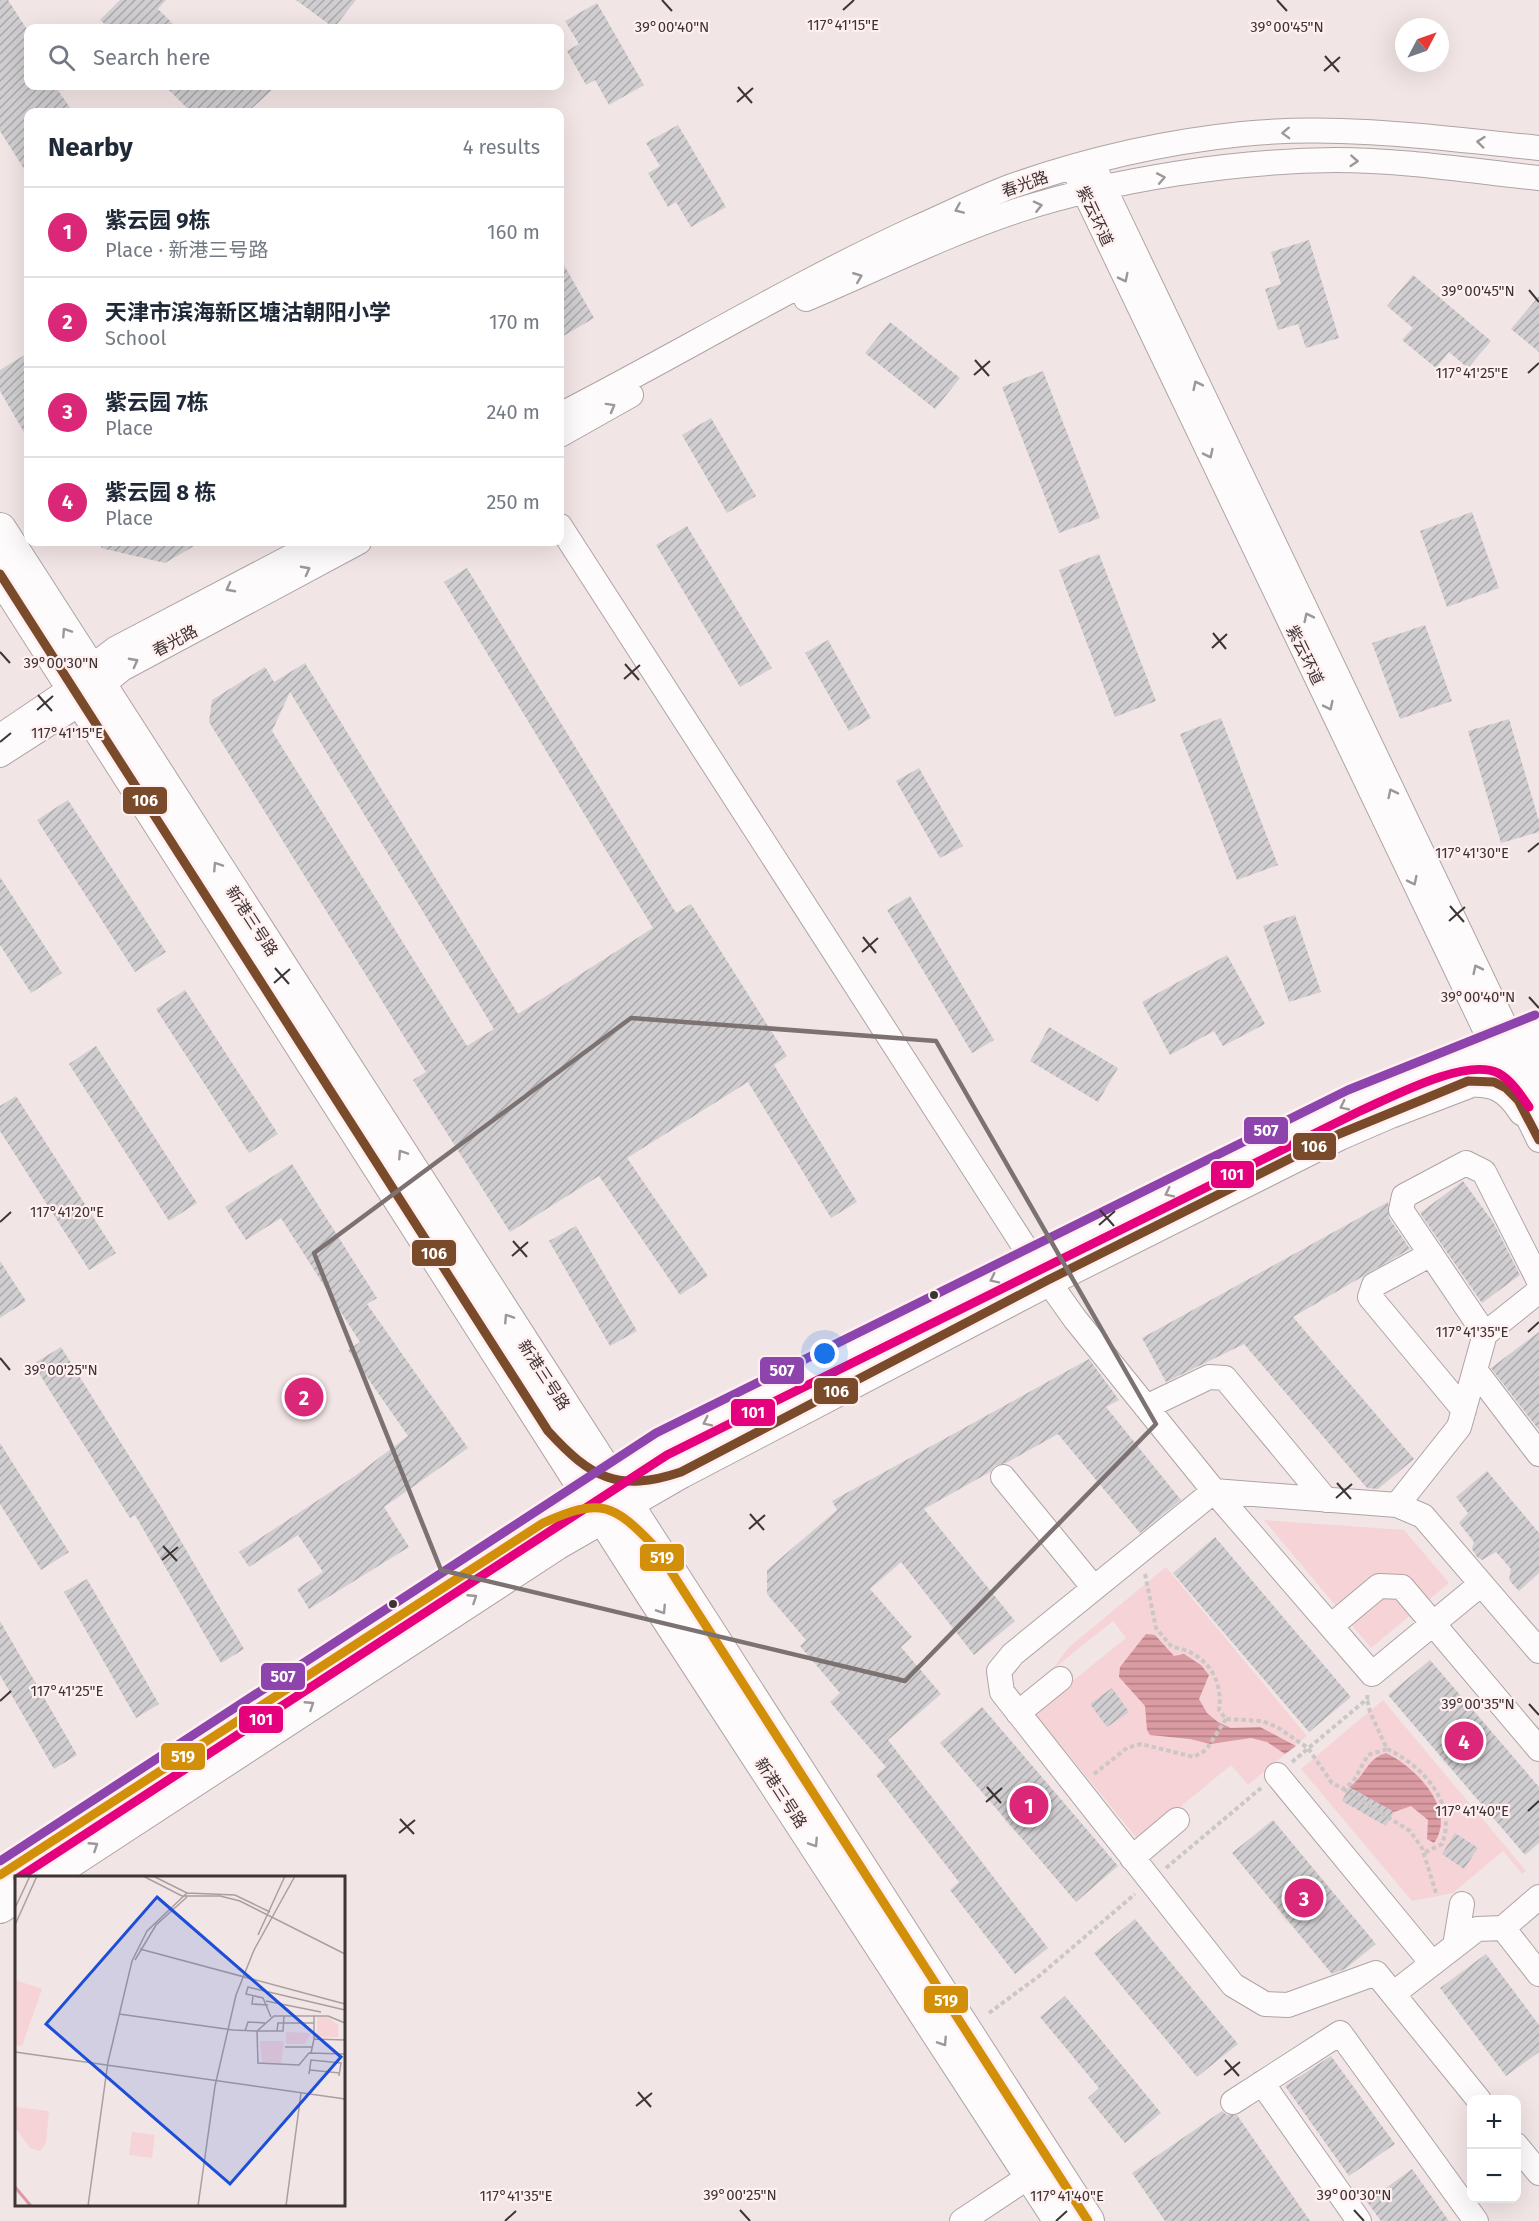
<!DOCTYPE html>
<meta charset="utf-8">
<style>
body{margin:0;font-family:"Fira Sans","Noto Sans SC",sans-serif;background:#f2f2f3;color:#1f2937}
.controls{position:absolute;right:18px;bottom:18px;display:grid;overflow:hidden;border-radius:12px;box-shadow:0 6px 24px #0002}
.controls button{width:54px;height:54px;display:grid;place-items:center;padding:0;border:0;border-bottom:2px solid #e0e1e3;background:#fff;color:#1f2937;font:30px sans-serif}
.compass{position:absolute;left:1395px;top:18px;width:54px;height:54px;border-radius:50%;background:#fff;box-shadow:0 6px 24px #0002;rotate:49deg}
.you{position:absolute;left:825px;top:1354px;width:21px;height:21px;margin:-15px;border:4px solid #fff;border-radius:50%;background:#1a73e8;box-shadow:0 0 0 9px #1a73e833}
.badge{display:grid;place-items:center;width:39px;height:39px;border-radius:50%;background:#db2777;color:#fff;font-size:20px;font-weight:700}
.pin{position:absolute;translate:-50% -50%;border:3px solid #fff;box-shadow:0 2px 6px #0006}
.list{margin:0;padding:0;list-style:none}
h2{display:flex;justify-content:space-between;align-items:center;height:78px;margin:0;padding:0 24px;font-size:26px}
h2 small{font-size:20px;font-weight:400;color:#747a83}
.list li{display:grid;grid-template-columns:39px 1fr auto;gap:18px;align-items:center;box-sizing:border-box;height:90px;padding:0 24px;border-top:2px solid #e0e1e3}
.list b{display:block;font-size:22px;white-space:nowrap}
.list p{margin:0;font-size:20px;white-space:nowrap;color:#747a83}
.list em{font-size:20px;font-style:normal;color:#747a83}
.icon{flex:none;width:33px;height:33px;fill:none;stroke:currentColor;stroke-width:2;stroke-linecap:round;stroke-linejoin:round}
.map{position:relative;flex:none;width:1539px;height:2221px;overflow:hidden}
.search{position:absolute;background:#fff;box-shadow:0 6px 24px #0002;left:24px;top:24px;width:540px;height:66px;display:flex;align-items:center;gap:15px;box-sizing:border-box;padding:0 21px;border-radius:12px;color:#747a83;font-size:22px}
.panel{position:absolute;background:#fff;box-shadow:0 6px 24px #0002;left:24px;top:108px;width:540px;height:438px;border-radius:12px}
.map>svg:first-child{display:block}
.green{fill:#f6d3d7}
.water{fill:url(#water-rules)}
.building{fill:url(#building-hatch);fill-rule:evenodd}
.lines{fill:none;stroke-linecap:round;stroke-linejoin:round}
.minor-casing{stroke:#aea4a5;stroke-width:26}
.major-casing{stroke:#aea4a5;stroke-width:34}
.path{stroke:#ccc7c7;stroke-width:4;stroke-dasharray:4.5 3;stroke-linecap:butt}
.minor{stroke:#fdfbfb;stroke-width:24}
.major{stroke:#fdfbfb;stroke-width:32}
.bus-1-casing{stroke:#ffeff0;stroke-width:14}
.bus-2-casing{stroke:#ffeff0;stroke-width:14}
.bus-3-casing{stroke:#ffeff0;stroke-width:14}
.bus-4-casing{stroke:#ffeff0;stroke-width:14}
.bus-1{stroke:#7a4b2a;stroke-width:9}
.bus-2{stroke:#e5007d;stroke-width:9}
.bus-3{stroke:#8e44ad;stroke-width:9}
.bus-4{stroke:#d28f0a;stroke-width:9}
.oneway{stroke:#9d9898}
.marked{fill:none;stroke:#7c7272;stroke-width:4.5;stroke-linejoin:round}
.ticks{fill:none;stroke:#3d3434;stroke-width:2}
.bus-dot{fill:#3d3434;stroke:#ffeff0;stroke-width:2}
.labels{text-anchor:middle;dominant-baseline:central;stroke-width:4.5;stroke-linejoin:round;paint-order:stroke}
.street-label{font-size:16px;fill:#3d3434;stroke:#ffeff0}
.inset-river{fill:none;stroke:#da9ba2;stroke-width:3}
.inset-road{fill:none;stroke:#aa9e9f;stroke-width:1.5}
.view{fill:#1d4ed8;fill-opacity:0.15;stroke:#1d4ed8;stroke-width:3}
.inset-edge{fill:none;stroke:#3d3434;stroke-width:3}
.ticks-label{font-size:15px;text-anchor:middle;fill:#3d3434;stroke:#ffeff0;stroke-width:4.5;stroke-linejoin:round;paint-order:stroke}
.line-badge{stroke:#ffeff0;stroke-width:2}
.badge-label{font-size:16px;text-anchor:middle;font-weight:bold;fill:#fff}
</style>
<div class="map">
<svg width="1539" height="2221" viewBox="0 0 1539 2221">
<defs>
<pattern id="water-rules" width="6" height="5" patternUnits="userSpaceOnUse" patternTransform="scale(1.5)"><rect width="6" height="5" fill="#da9ba2"/><path d="M0 2.5h6" fill="none" stroke="#b27f85"/></pattern>
<pattern id="building-hatch" width="6" height="6" patternUnits="userSpaceOnUse" patternTransform="scale(1.5)"><rect width="6" height="6" fill="#d0ced0"/><path d="M-1 1l2-2M0 6l6-6M5 7l2-2" fill="none" stroke="#aaa8aa"/></pattern>
</defs>
<rect width="100%" height="100%" fill="#f2e5e6"/>
<path class="green" d="M1264 1520 1404 1530 1449 1583 1371 1648Z
M1166 1567 1307 1736 1248 1785 1231 1765 1139 1841 1034 1712 1126 1638 1113 1621 1052 1670 1068 1648Z
M1383 1700 1526 1871 1522 1874 1503 1851 1453 1893 1412 1901 1301 1769Z"/>
<path class="water" d="M1146 1634 1155 1635 1174 1656 1184 1654 1201 1665 1209 1675 1199 1699 1207 1713 1218 1722 1231 1728 1260 1727 1296 1746 1285 1754 1267 1742 1251 1738 1210 1744 1190 1739 1150 1735 1147 1730 1145 1706 1119 1677 1120 1667Z
M1386 1753C1414 1766 1458 1809 1434 1843L1427 1839 1428 1820 1411 1806 1394 1812 1349 1787C1365 1777 1366 1759 1386 1753Z"/>
<path class="building" d="M0 0H8L28 31V86H55L73 112H28V175L0 131Z
M120 0H166L158 9 177 28H109L100 20Z
M296 0H356L334 28Z
M597 3 644 85 609 105 595 80 586 85 567 51 579 44 565 21Z
M165 86H276L248 112H191Z
M678 125 726 207 691 227 676 202 668 207 648 173 660 166 646 143Z
M1309 240 1339 338 1306 348 1298 324 1278 330 1265 289 1281 284 1271 252Z
M560 258 594 318 560 338Z
M1413 275 1491 341 1468 368 1449 352 1436 368 1402 340 1413 328 1387 306Z
M1539 296V352L1511 329Z
M890 322 960 378 935 409 865 353Z
M28 353V439L0 391V370Z
M1043 371 1100 518 1059 533 1002 387Z
M711 418 756 496 727 513 682 435Z
M1472 512 1499 588 1447 607 1420 531Z
M687 526 772 668 740 687 656 545Z
M102 542H201L165 563 101 548Z
M1099 554 1156 701 1115 717 1059 570Z
M467 568 676 913 691 904 787 1056 774 1065 857 1202 831 1218 748 1082 627 1158 708 1276 680 1295 599 1176 510 1232 413 1080 426 1072 209 722 212 700 265 667 274 682 305 663 518 1014 653 928 444 582ZM290 692 494 1029 467 1046 272 731Z
M1425 625 1452 701 1400 719 1372 643Z
M828 640 871 718 849 731 805 653Z
M1221 718 1278 865 1237 880 1180 734Z
M1509 719 1539 821V832L1501 843 1468 731Z
M919 768 963 846 940 858 896 781Z
M68 800 166 952 135 972 37 820Z
M0 877 62 973 31 993 0 945Z
M910 896 994 1040 972 1053 887 910Z
M1295 915 1321 992 1289 1002 1263 926Z
M1227 955 1265 1024 1223 1046 1214 1031 1170 1055 1142 1002Z
M185 990 278 1134 249 1153 156 1009Z
M1049 1027 1118 1068 1098 1102 1030 1061Z
M96 1046 197 1203 169 1221 69 1064Z
M16 1096 116 1253 89 1270 0 1131V1106Z
M292 1164 377 1298 367 1304 468 1448 384 1507 409 1547 309 1609 297 1589 323 1572 298 1535 249 1567 239 1552 355 1476 408 1436 348 1350 360 1342 281 1218 246 1240 225 1207Z
M1463 1181 1493 1222 1520 1275 1482 1303 1420 1213Z
M1388 1202 1389 1218 1410 1249 1293 1317 1414 1459 1378 1489 1367 1488 1244 1344 1166 1382 1142 1338Z
M576 1226 637 1331 610 1346 549 1241Z
M0 1261 26 1301 0 1318Z
M1539 1332V1430L1491 1368Z
M61 1347 161 1507 244 1649 221 1663 135 1515 130 1518 33 1364Z
M1089 1359 1119 1400 1106 1407 1181 1500 1140 1533 1058 1434 1006 1463 994 1466 990 1472 924 1509 1015 1621 974 1655 901 1562 870 1589 912 1637 901 1647 941 1694 888 1740 1048 1948 1015 1974 950 1890 959 1882 876 1775 886 1767 830 1702 840 1693 800 1646 806 1640 767 1594V1570L837 1510 832 1501Z
M0 1443 69 1552 41 1570 0 1504Z
M1487 1471 1539 1533V1573L1519 1591 1509 1580 1511 1569 1496 1552 1482 1560 1477 1557 1472 1549 1474 1542 1459 1523 1468 1513 1456 1497Z
M1215 1537 1351 1697 1309 1732 1173 1573Z
M87 1579 159 1704 136 1718 64 1592Z
M0 1621 77 1755 54 1769 0 1675Z
M1430 1660 1539 1787V1843L1525 1855 1388 1695Z
M1112 1688 1129 1712 1107 1727 1090 1704Z
M982 1707 1118 1866 1076 1902 940 1743Z
M1349 1787 1394 1812 1386 1826 1342 1801Z
M1273 1820 1376 1944 1345 1969 1332 1974 1232 1853Z
M1455 1833 1478 1848 1464 1869 1442 1854Z
M1135 1919 1238 2044 1197 2077 1094 1953Z
M1486 1954 1539 2025V2052L1506 2076 1440 1988Z
M1065 1996 1161 2113 1125 2143 1088 2098 1099 2088 1040 2017Z
M1331 2056 1395 2144 1349 2176 1285 2086Z
M1222 2111 1227 2115H1237L1310 2221H1165L1132 2173Z
M1412 2169 1449 2221H1381L1367 2202Z"/>
<g class="lines">
<defs>
<path id="minor" d="M1073 168 1499 1059
M1098 175 1539 1097
M806 299C877 269 946 234 1019 210 1116 179 1234 161 1336 160 1403 160 1472 171 1539 178
M560 415C679 354 794 284 916 228 948 214 980 198 1012 186 1086 160 1164 142 1242 134 1340 124 1441 138 1539 148
M560 435 631 395
M560 526 1033 1260 1075 1319 1214 1491 1397 1505 1423 1516 1539 1651
M2 735 73 687 90 668 115 649 319 542
M0 755 81 703 122 669 359 542
M1517 1095 1539 1140
M1431 1254 1374 1285 1370 1297 1464 1410
M1485 1334 1539 1291
M1475 1370 1539 1454
M1146 1407 1209 1377 1225 1378 1326 1500
M1003 1477 1094 1588
M1397 1505 1459 1427 1485 1334 1401 1210 1404 1196 1466 1163 1484 1172 1539 1281
M1331 1626 1379 1586 1402 1587 1539 1749
M1018 1713 1060 1679
M1277 1775 1432 1963
M1132 1858 1177 1820
M1503 1928 1539 1897
M1455 1946 1462 1904
M1393 1994 1477 1929 1503 1928 1539 1974
M1262 2083 1359 2221
M1479 2100 1376 1973 1288 2005 1265 2004 1233 1985 1002 1692 999 1671 1013 1654 1214 1491 1372 1674 1481 1584
M1233 2102 1340 2033 1476 2221
M1516 2145 1539 2173
M962 2221 1045 2166"/>
<path id="major" d="M0 529 1088 2221
M0 574 653 1596 1060 2221
M1469 1081C1496 1079 1510 1088 1524 1110
M0 1875 543 1523 604 1479 661 1444 1353 1101 1539 1026
M45 1878 556 1544 681 1472 1048 1280 1339 1134 1390 1112 1539 1055
M0 1907 16 1896"/>
</defs>
<use href="#minor" class="minor-casing"/>
<use href="#major" class="major-casing"/>
<path class="path" d="M1145 1574 1156 1628 1172 1647C1204 1651 1224 1678 1219 1710L1226 1719 1262 1721 1277 1727 1308 1748 1332 1783 1343 1789 1353 1782 1368 1755 1387 1749 1370 1712 1367 1699
M1387 1749C1422 1765 1458 1804 1442 1844L1424 1853
M1292 1762 1367 1699 1368 1693
M1094 1774 1127 1748 1141 1744 1194 1757 1206 1750 1226 1719
M1343 1789 1410 1831 1422 1848 1437 1896
M1166 1868 1261 1788
M989 2013 1039 1976 1135 1894"/>
<use href="#minor" class="minor"/>
<use href="#major" class="major"/>
<defs>
<path id="bus-1" d="M0 574 548 1431C591 1478 618 1493 681 1472L1048 1280 1339 1134 1468 1081 1494 1082 1506 1088 1518 1100 1539 1140"/>
<path id="bus-2" d="M18 1878 667 1455 1358 1112C1390 1098 1465 1057 1498 1073 1511 1080 1521 1095 1529 1107"/>
<path id="bus-3" d="M0 1861 656 1433 1348 1090 1535 1015"/>
<path id="bus-4" d="M0 1875 543 1523C601 1497 613 1503 656 1548L1088 2221"/>
</defs>
<use href="#bus-1" class="bus-1-casing"/>
<use href="#bus-2" class="bus-2-casing"/>
<use href="#bus-3" class="bus-3-casing"/>
<use href="#bus-4" class="bus-4-casing"/>
<use href="#bus-1" class="bus-1"/>
<use href="#bus-2" class="bus-2"/>
<use href="#bus-3" class="bus-3"/>
<use href="#bus-4" class="bus-4"/>
</g>
<defs><path id="oneway-chevron" d="M-2-3.5L2.5 0L-2 3.5" fill="none" stroke-width="1.6" stroke-linecap="round" stroke-linejoin="round" transform="scale(1.5)"/></defs>
<g class="oneway">
<use href="#oneway-chevron" transform="translate(1286 133) rotate(178)"/>
<use href="#oneway-chevron" transform="translate(1481 142) rotate(-174)"/>
<use href="#oneway-chevron" transform="translate(1354 161) rotate(4)"/>
<use href="#oneway-chevron" transform="translate(1161 178) rotate(-11)"/>
<use href="#oneway-chevron" transform="translate(1038 206) rotate(-14)"/>
<use href="#oneway-chevron" transform="translate(959 209) rotate(157)"/>
<use href="#oneway-chevron" transform="translate(858 277) rotate(-22)"/>
<use href="#oneway-chevron" transform="translate(1124 278) rotate(64)"/>
<use href="#oneway-chevron" transform="translate(1197 385) rotate(-116)"/>
<use href="#oneway-chevron" transform="translate(611 407) rotate(-29)"/>
<use href="#oneway-chevron" transform="translate(1209 454) rotate(64)"/>
<use href="#oneway-chevron" transform="translate(306 570) rotate(-28)"/>
<use href="#oneway-chevron" transform="translate(230 588) rotate(152)"/>
<use href="#oneway-chevron" transform="translate(1308 617) rotate(-116)"/>
<use href="#oneway-chevron" transform="translate(66 632) rotate(-123)"/>
<use href="#oneway-chevron" transform="translate(134 662) rotate(-28)"/>
<use href="#oneway-chevron" transform="translate(1329 706) rotate(64)"/>
<use href="#oneway-chevron" transform="translate(1392 793) rotate(-116)"/>
<use href="#oneway-chevron" transform="translate(217 866) rotate(-123)"/>
<use href="#oneway-chevron" transform="translate(1413 881) rotate(64)"/>
<use href="#oneway-chevron" transform="translate(1477 969) rotate(-116)"/>
<use href="#oneway-chevron" transform="translate(1344 1106) rotate(154)"/>
<use href="#oneway-chevron" transform="translate(402 1154) rotate(-123)"/>
<use href="#oneway-chevron" transform="translate(1169 1193) rotate(154)"/>
<use href="#oneway-chevron" transform="translate(994 1279) rotate(154)"/>
<use href="#oneway-chevron" transform="translate(508 1318) rotate(-123)"/>
<use href="#oneway-chevron" transform="translate(707 1422) rotate(154)"/>
<use href="#oneway-chevron" transform="translate(473 1598) rotate(-33)"/>
<use href="#oneway-chevron" transform="translate(662 1610) rotate(57)"/>
<use href="#oneway-chevron" transform="translate(310 1705) rotate(-33)"/>
<use href="#oneway-chevron" transform="translate(814 1843) rotate(57)"/>
<use href="#oneway-chevron" transform="translate(94 1846) rotate(-33)"/>
<use href="#oneway-chevron" transform="translate(943 2042) rotate(57)"/>
</g>
<path class="marked" d="M631 1018 936 1041 1156 1424 905 1681 441 1570 314 1253Z"/>
<path class="ticks" d="M662 0 672 11M1277 0 1287 11M843 10 854 0M1325 56 1339 72M1324 71 1340 57M738 87 752 103M737 102 753 88M1529 290 1539 302M975 360 989 376M1528 373 1539 363M974 375 990 361M1213 633 1226 649M1212 648 1227 634M0 652 10 663M625 664 639 680M624 679 640 665M38 695 52 711M37 710 53 696M0 742 11 733M1528 852 1539 843M1450 906 1464 922M1449 921 1465 907M863 937 876 953M862 952 878 938M275 968 289 984M274 983 290 969M1529 997 1539 1008M1100 1210 1114 1226M0 1222 11 1212M1099 1225 1115 1211M513 1241 527 1257M512 1256 528 1242M1528 1332 1539 1322M0 1358 10 1370M1337 1483 1351 1499M1336 1498 1352 1484M750 1514 764 1530M749 1529 765 1515M163 1546 177 1561M162 1560 178 1547M0 1701 11 1691M1529 1704 1539 1715M987 1787 1001 1803M986 1802 1002 1788M1528 1811 1539 1801M400 1819 414 1834M399 1833 415 1820M1225 2060 1239 2076M1224 2075 1240 2062M638 2092 651 2107M636 2106 652 2093M740 2210 750 2221M1354 2210 1364 2221M505 2221 516 2211M1056 2221 1067 2211"/>
<g class="bus-dot">
<circle cx="934" cy="1295" r="5"/>
<circle cx="393" cy="1604" r="5"/>
</g>
<g class="labels">
<g class="street-label">
<text transform="translate(1025 184) rotate(-19)">春光路</text>
<text transform="translate(1095 216) rotate(65)">紫云环道</text>
<text transform="translate(175 641) rotate(-28)">春光路</text>
<text transform="translate(1305 655) rotate(64)">紫云环道</text>
<text transform="translate(252 921) rotate(57)">新港三号路</text>
<text transform="translate(544 1375) rotate(57)">新港三号路</text>
<text transform="translate(781 1793) rotate(57)">新港三号路</text>
</g>
</g>
<g transform="translate(15 1876)">
<rect width="330" height="330" fill="#f2e5e6"/>
<path d="M0 104 27 113 7 170 0 169ZM302 141H312L323 149V161H302ZM271 156 296 157 290 168H271ZM245 165H269L266 187 247 186ZM0 231 34 235 31 267 25 275 15 272 0 251ZM117 256 140 259 137 282 114 279Z" fill="#f6d3d7"/>
<path class="inset-river" d="M0 311 16 330"/>
<path class="inset-road" d="M128 0 167 20H205L225 25 330 78M138 0 172 17 220 19 255 36M0 32 15 0M0 49 22 0M243 59 270 0M125 73 330 128M120 84 141 49 172 21M238 120 237 128 253 129M251 125 306 136M104 138 218 154 242 155 259 140H313L330 147M269 140 268 155H242L243 187 284 189 294 177 330 178M256 141 248 122 231 118 233 111 330 134M230 155 233 146 250 147M262 155 263 147H299M299 163V140M270 171H297M0 176 330 223M296 177 299 163 330 164M330 185V206M295 194 325 197M294 198 296 184 326 187 324 200M73 330 93 186 117 85 132 55 172 17M183 330 200 210 221 119 239 74 280 0M271 330 286 217"/>
<path class="view" d="M142 21 326 181 215 308 31 148Z"/>
<rect width="330" height="330" class="inset-edge"/>
</g>
<g class="ticks-label">
<text x="843" y="30">117°41'15"E</text>
<text x="672" y="32">39°00'40"N</text>
<text x="1287" y="32">39°00'45"N</text>
<text x="1478" y="296">39°00'45"N</text>
<text x="1472" y="378">117°41'25"E</text>
<text x="61" y="668">39°00'30"N</text>
<text x="67" y="738">117°41'15"E</text>
<text x="1472" y="858">117°41'30"E</text>
<text x="1478" y="1002">39°00'40"N</text>
<text x="67" y="1217">117°41'20"E</text>
<text x="1472" y="1337">117°41'35"E</text>
<text x="61" y="1375">39°00'25"N</text>
<text x="67" y="1696">117°41'25"E</text>
<text x="1478" y="1709">39°00'35"N</text>
<text x="1472" y="1816">117°41'40"E</text>
<text x="740" y="2200">39°00'25"N</text>
<text x="1354" y="2200">39°00'30"N</text>
<text x="516" y="2201">117°41'35"E</text>
<text x="1067" y="2201">117°41'40"E</text>
</g>
<g class="line-badge">
<rect x="122" y="786" width="46" height="29" rx="6" fill="#7a4b2a"/>
<rect x="1243" y="1116" width="46" height="29" rx="6" fill="#8e44ad"/>
<rect x="1292" y="1132" width="45" height="29" rx="6" fill="#7a4b2a"/>
<rect x="1210" y="1160" width="45" height="29" rx="6" fill="#e5007d"/>
<rect x="411" y="1239" width="46" height="28" rx="6" fill="#7a4b2a"/>
<rect x="759" y="1356" width="46" height="29" rx="6" fill="#8e44ad"/>
<rect x="813" y="1377" width="46" height="28" rx="6" fill="#7a4b2a"/>
<rect x="730" y="1398" width="46" height="29" rx="6" fill="#e5007d"/>
<rect x="639" y="1543" width="46" height="29" rx="6" fill="#d28f0a"/>
<rect x="260" y="1662" width="46" height="29" rx="6" fill="#8e44ad"/>
<rect x="238" y="1705" width="46" height="29" rx="6" fill="#e5007d"/>
<rect x="160" y="1742" width="46" height="29" rx="6" fill="#d28f0a"/>
<rect x="923" y="1985" width="46" height="29" rx="6" fill="#d28f0a"/>
</g>
<g class="badge-label">
<text x="145" y="806">106</text>
<text x="1266" y="1136">507</text>
<text x="1314" y="1152">106</text>
<text x="1232" y="1180">101</text>
<text x="434" y="1259">106</text>
<text x="782" y="1376">507</text>
<text x="836" y="1397">106</text>
<text x="753" y="1418">101</text>
<text x="662" y="1563">519</text>
<text x="283" y="1682">507</text>
<text x="261" y="1725">101</text>
<text x="183" y="1762">519</text>
<text x="946" y="2006">519</text>
</g>
</svg>
<div class="controls">
<button>+</button>
<button>−</button>
</div>
<svg class="compass" viewBox="-18 -18 36 36"><path d="M0-13l5 13h-10z" fill="#e53935"/><path d="M0 13l5-13h-10z" fill="#747a83"/></svg>
<div class="you"></div>
<div class="pin badge" style="left:1029px;top:1805px">1</div>
<div class="pin badge" style="left:304px;top:1397px">2</div>
<div class="pin badge" style="left:1304px;top:1898px">3</div>
<div class="pin badge" style="left:1464px;top:1741px">4</div>
<div class="search"><svg class="icon" aria-label="search" viewBox="0 0 24 24"><circle cx="10" cy="10" r="6"/><path d="M15 15l6 6"/></svg>Search here</div>
<section class="panel">
<h2>Nearby<small>4 results</small></h2>
<ul class="list">
<li><span class="badge">1</span><div><b>紫云园 9栋</b><p>Place · 新港三号路</p></div><em>160 m</em></li>
<li><span class="badge">2</span><div><b>天津市滨海新区塘沽朝阳小学</b><p>School</p></div><em>170 m</em></li>
<li><span class="badge">3</span><div><b>紫云园 7栋</b><p>Place</p></div><em>240 m</em></li>
<li><span class="badge">4</span><div><b>紫云园 8 栋</b><p>Place</p></div><em>250 m</em></li>
</ul>
</section>
</div>
